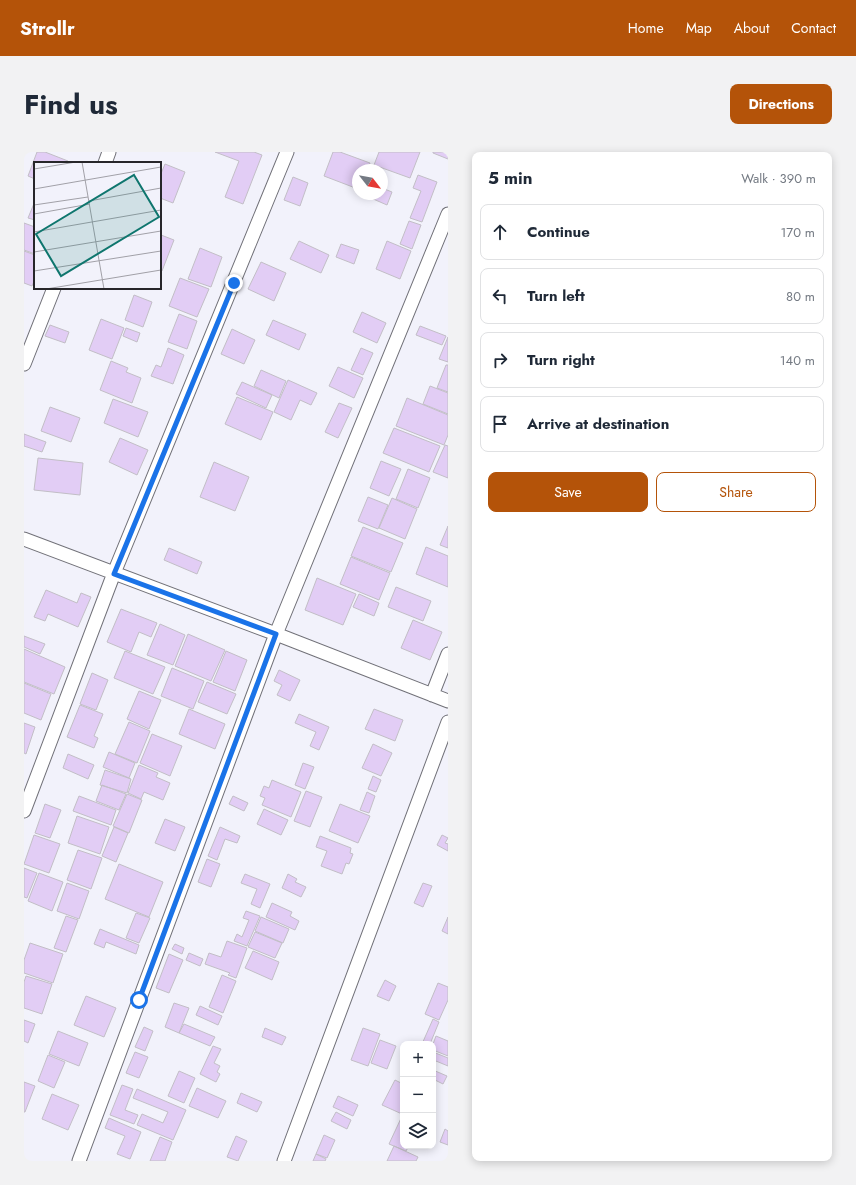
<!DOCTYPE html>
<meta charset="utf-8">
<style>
body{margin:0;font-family:Jost,sans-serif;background:#f2f2f3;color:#1f2937}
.controls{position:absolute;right:12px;bottom:12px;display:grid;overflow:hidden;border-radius:8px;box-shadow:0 2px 10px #0003}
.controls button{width:36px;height:36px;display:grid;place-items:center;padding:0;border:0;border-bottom:1px solid #e0e1e3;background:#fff;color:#1f2937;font:20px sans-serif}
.compass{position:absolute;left:328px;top:12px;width:36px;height:36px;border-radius:50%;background:#fff;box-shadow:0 2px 10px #0003;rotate:121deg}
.stop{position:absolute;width:12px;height:12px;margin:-9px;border:3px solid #1a73e8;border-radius:50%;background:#fff}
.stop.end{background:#1a73e8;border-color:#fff;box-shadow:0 1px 4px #0008}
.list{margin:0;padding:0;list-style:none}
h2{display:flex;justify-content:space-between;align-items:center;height:52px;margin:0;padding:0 16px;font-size:17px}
h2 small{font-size:13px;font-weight:400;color:#747a83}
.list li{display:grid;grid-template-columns:26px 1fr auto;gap:12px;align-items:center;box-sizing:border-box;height:56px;margin:0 8px 8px;padding:0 8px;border:1px solid #e0e1e3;border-radius:8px}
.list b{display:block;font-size:15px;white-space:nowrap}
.list em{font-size:13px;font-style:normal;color:#747a83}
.actions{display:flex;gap:8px;padding:12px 16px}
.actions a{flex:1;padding:9px 0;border:1px solid #b45309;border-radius:8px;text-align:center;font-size:14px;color:#b45309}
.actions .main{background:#b45309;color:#fff}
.icon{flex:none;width:22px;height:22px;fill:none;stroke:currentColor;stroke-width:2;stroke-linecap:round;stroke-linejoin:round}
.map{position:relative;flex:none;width:424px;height:1009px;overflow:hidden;border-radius:8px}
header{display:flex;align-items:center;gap:24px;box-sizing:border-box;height:56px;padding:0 20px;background:#b45309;color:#fff}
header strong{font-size:19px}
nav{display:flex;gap:22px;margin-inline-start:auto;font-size:14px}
.intro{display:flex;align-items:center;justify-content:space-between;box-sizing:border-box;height:96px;padding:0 24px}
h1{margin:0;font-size:28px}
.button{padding:10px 18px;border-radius:8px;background:#b45309;color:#fff;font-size:14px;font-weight:700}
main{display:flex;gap:24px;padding:0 24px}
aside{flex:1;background:#fff;border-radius:8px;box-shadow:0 2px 10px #0003}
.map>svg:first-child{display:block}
.building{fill:#e2cdf5;stroke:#c2bec6}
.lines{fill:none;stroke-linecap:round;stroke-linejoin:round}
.street-casing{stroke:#717178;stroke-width:15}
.street{stroke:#fff;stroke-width:13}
.route{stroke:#1a73e8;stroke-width:5}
.inset-road{fill:none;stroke:#a1a0a7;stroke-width:1}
.view{fill:#0f766e;fill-opacity:0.15;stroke:#0f766e;stroke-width:2}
.inset-edge{fill:none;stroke:#27262a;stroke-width:2}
</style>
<header>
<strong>Strollr</strong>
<nav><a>Home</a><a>Map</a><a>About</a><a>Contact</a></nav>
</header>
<div class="intro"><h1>Find us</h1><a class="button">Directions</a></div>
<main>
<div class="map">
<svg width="424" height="1009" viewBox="0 0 424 1009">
<rect width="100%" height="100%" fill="#f2f2fb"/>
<path class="building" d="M13 0H21L44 9 43 11H11V27L4 24Z
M191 0H230L238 3 219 52 201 45 215 9Z
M309 0H316L346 11 343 18H334V37L300 24Z
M355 0H396L386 26 350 13Z
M409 0H424V7L409 1Z
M141 12 161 20 149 51 136 46V24Z
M394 23 413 30 398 70 386 66 397 39 389 36Z
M269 25 284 31 276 54 260 48Z
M358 36 368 40 363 53 340 43V42H358Z
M11 49V68L4 66Z
M385 69 397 73 388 97 376 92Z
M0 71 11 75V102L0 98Z
M137 83 150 88 138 119 136 118Z
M275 89 305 103 297 121 266 107Z
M363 89 387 99 376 127 352 117Z
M317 92 335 98 330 112 312 105Z
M176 96 198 105 187 135 164 127Z
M0 99 11 103V127L8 134 0 131Z
M237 110 262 121 250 149 224 137Z
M156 126 185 137 173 165 145 154Z
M110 143 128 150 119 175 101 168Z
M338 160 362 171 353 191 329 180Z
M155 162 173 169 163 197 144 190Z
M77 167 100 176 88 207 65 198Z
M249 168 282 182 275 198 242 183Z
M26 173 45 180 41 191 21 184Z
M396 174 422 184 418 193 392 183Z
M102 176 116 181 113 190 99 184Z
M208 177 231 188 220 212 197 202Z
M424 185V210L415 207Z
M144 196 160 203 149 232 127 224 132 213 137 215Z
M337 196 349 201 339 223 327 218Z
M87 209 104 216 102 220 117 226 108 251 76 238Z
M422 213H424V240L413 236Z
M314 215 339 226 330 246 305 234Z
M237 218 262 229 255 246 230 234Z
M264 228 293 241 287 253 276 248 267 268 250 260Z
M218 230 248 243 242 256 212 242Z
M406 234 424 241V262L399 252Z
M213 245 249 260 237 288 201 272Z
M383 246 424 263V283L420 293 372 274Z
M89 247 124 260 114 285 80 271Z
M315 251 328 256 314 286 301 280Z
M26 255 56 266 47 290 17 279Z
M370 276 416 294 405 320 359 301Z
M0 282 22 290 18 300 0 294Z
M96 286 124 298 113 323 85 310Z
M421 293 424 294V326L409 320Z
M14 306 59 311 56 343 10 338Z
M357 309 377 317 365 344 346 336Z
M190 310 225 325 211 359 176 345Z
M384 317 406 326 394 356 372 347Z
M344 345 364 353 354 377 334 369Z
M368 346 393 357 381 387 355 376Z
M424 374V396L416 393Z
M339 375 379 391 367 420 327 404Z
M402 395 424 404V435L392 422Z
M145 396 178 410 173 422 140 408Z
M327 405 366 421 355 448 316 432Z
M293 426 332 442 319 473 281 458Z
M372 435 407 449 399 469 364 455Z
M22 438 53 451 57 441 67 445 54 475 24 462 21 469 10 465Z
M335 442 355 451 350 464 329 455Z
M97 457 133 471 127 485 115 480 107 500 83 490Z
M389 468 418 480 406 508 377 496Z
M136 472 161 483 149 513 123 503Z
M164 482 201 498 187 529 151 514Z
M0 484 21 492 16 502 0 495Z
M0 497 41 515 30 542 0 530Z
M101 499 141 515 129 542 90 526Z
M202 499 223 508 211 539 189 530Z
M148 516 180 529 169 557 137 544Z
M255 518 276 528 266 549 253 543 258 533 250 529Z
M68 521 84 528 72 558 56 552Z
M183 530 212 542 203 562 174 550Z
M0 531 27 542 17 568 0 561Z
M115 539 137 548 125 577 103 567Z
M56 553 79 562 70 584 74 586 70 596 43 585Z
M165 557 201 572 191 597 155 582Z
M350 557 379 568 371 589 341 577Z
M275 562 305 575 295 598 286 594 292 580 271 571Z
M105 570 126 579 113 611 91 602Z
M0 571 11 575 2 602 0 601Z
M128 582 158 594 146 624 116 611Z
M349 592 368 601 357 624 338 616Z
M85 600 111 611 105 626 79 615Z
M44 602 70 613 64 627 39 616Z
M279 611 290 615 281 637 271 633Z
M115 613 134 621 132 625 146 631 139 648 120 640 117 647 104 641Z
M81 618 107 627 103 641 76 633Z
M349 624 357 628 352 640 344 637Z
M248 628 277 640 267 665 238 653 241 646 236 644 240 634 245 636Z
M78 633 102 642 95 658 72 649Z
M282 639 298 645 286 675 270 669Z
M343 640 351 644 345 661 336 658Z
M103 642 118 648 105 681 89 674Z
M55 644 92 658 87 673 49 659Z
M209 644 224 651 220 659 205 652Z
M21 652 37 658 26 686 11 681Z
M316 652 346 664 334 691 305 679Z
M240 657 264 668 257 683 233 672Z
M53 664 85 675 76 702 44 691Z
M141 667 161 675 151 699 131 691Z
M90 675 104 681 92 710 78 704Z
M196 675 216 684 213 691 201 687 193 708 184 704Z
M10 683 36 692 25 721 0 712Z
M418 683 424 686 421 691 424 692V699L413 693Z
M296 684 327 696 326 701 329 702 325 712 322 711 318 722 297 714 303 699 292 695Z
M54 698 78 706 67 737 43 728Z
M183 707 196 712 187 735 174 730Z
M95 712 139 730 125 765 81 747Z
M0 716 13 721 3 746 0 745Z
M15 721 39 730 28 759 4 749Z
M221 722 246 732 236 756 227 752 233 737 217 731Z
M264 722 273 727 271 730 282 735 277 745 258 736Z
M43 731 65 739 55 767 33 759Z
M399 731 408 734 399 755 390 751Z
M248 751 268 760 266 764 275 769 271 778 242 765Z
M222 759 236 764 223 794 210 789 213 782 218 785 225 768 219 766Z
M112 761 126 766 115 791 102 786Z
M42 764 54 768 42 800 30 796Z
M237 765 265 777 259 791 231 779Z
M424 765V782L418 779Z
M76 777 115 793 112 802 82 790 80 796 70 792Z
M231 780 258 791 251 806 224 795Z
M203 789 223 796 212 826 204 823 206 821 181 812 185 801 197 805Z
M6 791 39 802 29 831 0 821V808Z
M151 792 160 796 158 802 148 797Z
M229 799 255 810 248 828 221 816Z
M165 801 179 807 176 814 162 808Z
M145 802 159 808 145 841 132 836Z
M198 823 212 829 199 861 185 855Z
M2 824 28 832 18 862 0 856V830Z
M361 828 372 834 365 849 353 844Z
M414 831 424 835V848L415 868 401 862Z
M62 844 92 856 80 885 50 873Z
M150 851 165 856 155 881 141 875Z
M176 854 198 864 194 873 172 863Z
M409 867 415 870 406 892H398Z
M0 868 11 872 4 891 0 889Z
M160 872 191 885 186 894 155 881Z
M120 875 129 879 121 899 111 895Z
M241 876 262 885 258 893 238 885Z
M339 876 356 882 344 914 327 908Z
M34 879 64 891 55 914 25 902Z
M412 884 424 889V904L409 898V892Z
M356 888 372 894 363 917 347 911Z
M189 894 197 897 190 911 196 914 193 920 196 922 192 930 176 922Z
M111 900 124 905 115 926 102 921Z
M409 900 424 906V914L412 909 409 916Z
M24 903 41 910 30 936 14 929Z
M409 918 423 924 419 932 409 927Z
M155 919 171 926 160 951 144 944Z
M371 928 379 932 378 962 358 953Z
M0 930 11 934 1 960H0Z
M98 933 109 937 101 958 114 963 110 972 86 963Z
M173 936 202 949 194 966 165 954Z
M113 937 162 958 149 988 113 973 118 962 139 971 144 960 109 946Z
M217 941 238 950 233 960 213 951Z
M28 942 55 953 44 978 18 967Z
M314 944 334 953 329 964 309 955Z
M312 960 327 968 323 977 307 969Z
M379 962V994H385L382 999 365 992Z
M85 966 117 980 106 1007 93 1002 101 984 81 976Z
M421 977 424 979V993L416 990Z
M300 983 311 988 303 1006 292 1002Z
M212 984 223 989 214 1009 203 1005Z
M136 985 148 990 141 1009H126Z
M370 994 394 1005 392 1009H363Z
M292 1002 302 1007 301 1009H289Z"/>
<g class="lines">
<defs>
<path id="street" d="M81 11 85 0
M0 212 30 136
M0 387 252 482 424 549
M408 543 424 502
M0 659 90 421 263 0
M55 1009 252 482 424 62
M260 1009 424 570"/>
</defs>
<use href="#street" class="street-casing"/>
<use href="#street" class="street"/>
</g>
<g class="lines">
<path class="route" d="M115 848 252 482 90 422 210 131"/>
</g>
<g transform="translate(10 10)">
<rect width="127" height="127" fill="#f2f2fb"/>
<path class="inset-road" d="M48 0 70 127M0 7 42 0M0 27 127 5M55 39 127 26M0 43 54 35M0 52 56 42M0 70 127 48M0 90 127 69M0 109 127 89M12 127 127 108"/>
<path class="view" d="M100 13 125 55 27 114 2 72Z"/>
<rect width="127" height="127" class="inset-edge"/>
</g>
</svg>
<div class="controls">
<button>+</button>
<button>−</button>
<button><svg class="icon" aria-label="layers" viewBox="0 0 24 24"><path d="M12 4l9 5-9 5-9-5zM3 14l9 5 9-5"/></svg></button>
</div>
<svg class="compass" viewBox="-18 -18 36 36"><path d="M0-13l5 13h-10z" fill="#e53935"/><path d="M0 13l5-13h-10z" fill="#747a83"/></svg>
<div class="stop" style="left:115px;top:848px"></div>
<div class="stop end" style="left:210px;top:131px"></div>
</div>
<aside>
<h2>5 min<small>Walk · 390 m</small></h2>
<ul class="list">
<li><svg class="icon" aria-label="ahead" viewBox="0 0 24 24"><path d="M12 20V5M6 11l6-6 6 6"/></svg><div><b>Continue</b></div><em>170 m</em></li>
<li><svg class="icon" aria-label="left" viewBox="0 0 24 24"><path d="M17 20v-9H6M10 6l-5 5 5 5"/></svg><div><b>Turn left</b></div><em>80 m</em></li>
<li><svg class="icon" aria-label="right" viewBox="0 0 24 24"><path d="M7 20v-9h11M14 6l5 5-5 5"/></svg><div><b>Turn right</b></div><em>140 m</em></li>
<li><svg class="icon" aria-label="arrive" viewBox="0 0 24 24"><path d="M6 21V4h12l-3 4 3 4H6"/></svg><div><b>Arrive at destination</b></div></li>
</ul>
<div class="actions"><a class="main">Save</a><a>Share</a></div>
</aside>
</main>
